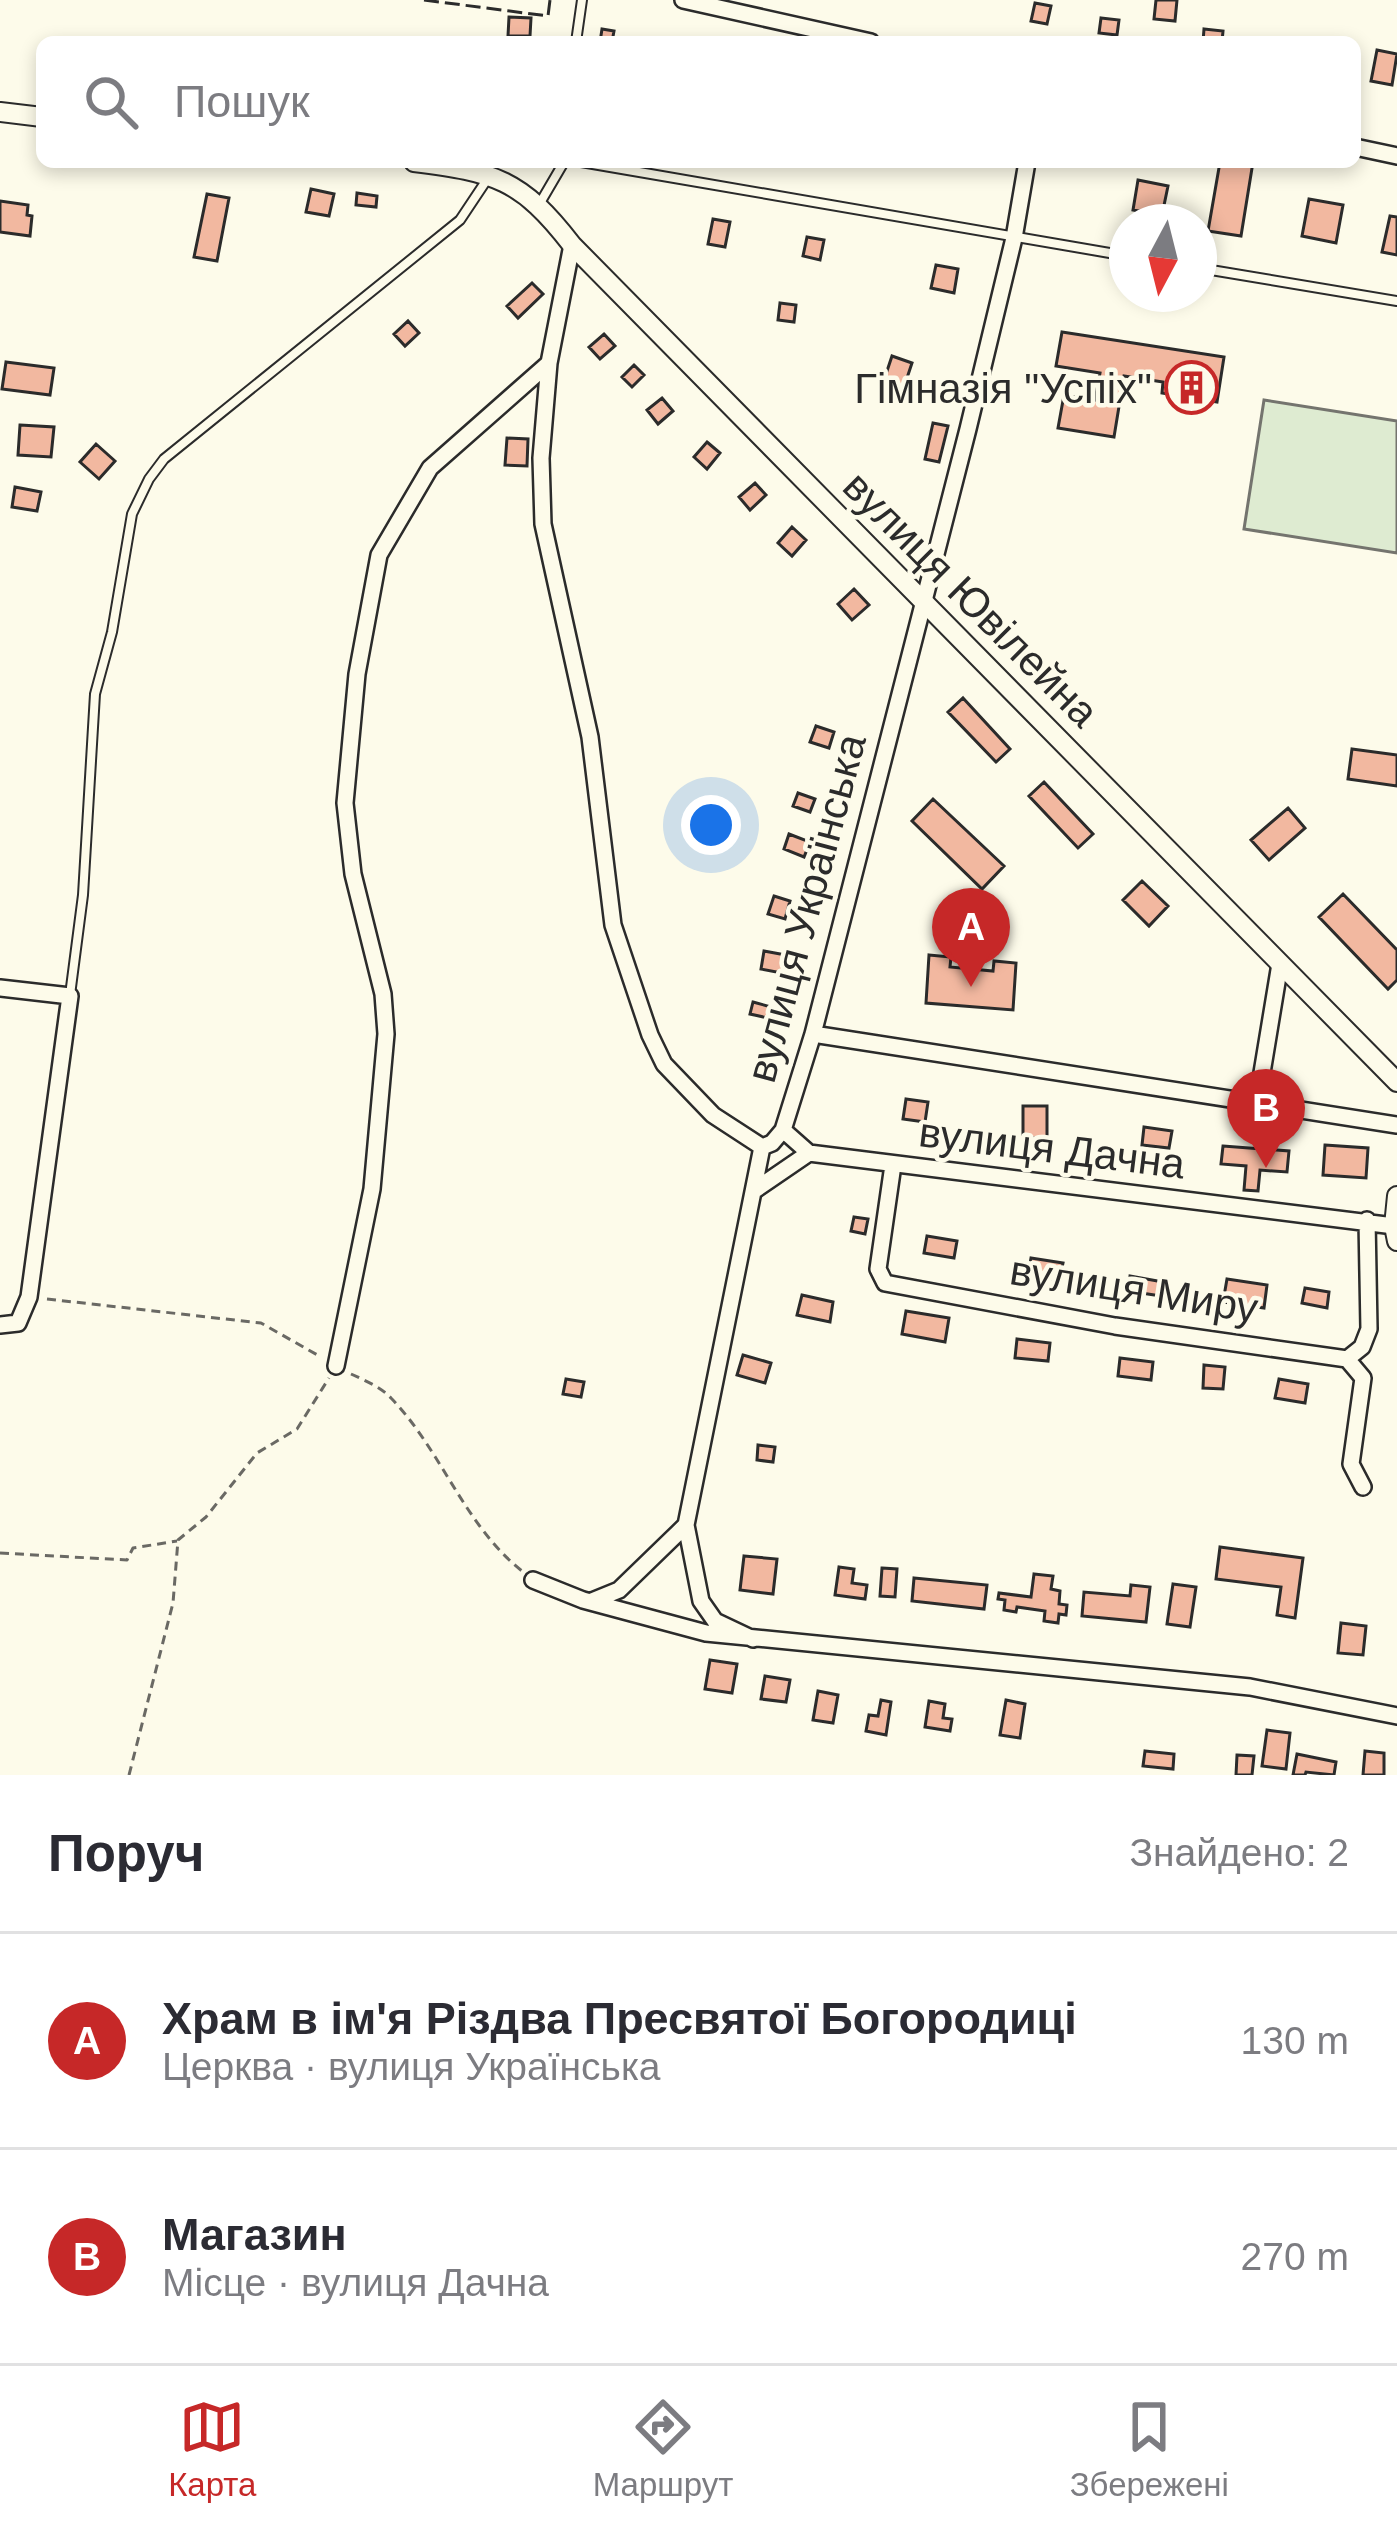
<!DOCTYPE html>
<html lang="uk">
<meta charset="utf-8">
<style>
body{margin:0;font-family:Arial,sans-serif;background:#f2f2f3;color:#2b2b33}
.compass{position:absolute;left:1109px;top:204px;width:108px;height:108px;border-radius:50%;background:#fff;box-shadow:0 6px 18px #0003;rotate:187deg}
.you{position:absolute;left:711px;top:825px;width:42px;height:42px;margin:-30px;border:9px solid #fff;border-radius:50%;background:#1a73e8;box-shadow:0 0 0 18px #1a73e833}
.badge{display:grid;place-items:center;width:78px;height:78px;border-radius:50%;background:#c62828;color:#fff;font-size:39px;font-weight:700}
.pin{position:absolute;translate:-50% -99px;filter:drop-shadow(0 3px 6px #0008)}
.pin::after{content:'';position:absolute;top:63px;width:42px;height:36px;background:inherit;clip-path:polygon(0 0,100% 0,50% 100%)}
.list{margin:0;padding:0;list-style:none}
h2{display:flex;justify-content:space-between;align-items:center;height:156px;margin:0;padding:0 48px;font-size:51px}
h2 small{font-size:39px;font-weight:400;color:#7c7c81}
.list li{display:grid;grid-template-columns:78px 1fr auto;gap:36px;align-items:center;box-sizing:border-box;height:216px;padding:0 48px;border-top:3px solid #e1e1e2}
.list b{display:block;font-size:45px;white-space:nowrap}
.list p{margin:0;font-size:39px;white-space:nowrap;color:#7c7c81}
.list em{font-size:39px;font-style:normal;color:#7c7c81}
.icon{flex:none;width:66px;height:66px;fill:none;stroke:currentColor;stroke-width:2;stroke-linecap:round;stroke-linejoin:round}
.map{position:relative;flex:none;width:1397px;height:1775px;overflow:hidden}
.search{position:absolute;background:#fff;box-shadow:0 6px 18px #0003;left:36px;right:36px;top:36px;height:132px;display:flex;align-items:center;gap:30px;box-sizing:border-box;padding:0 42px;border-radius:18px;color:#7c7c81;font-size:45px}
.sheet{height:588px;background:#fff}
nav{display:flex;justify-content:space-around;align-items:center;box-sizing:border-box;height:168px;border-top:3px solid #e1e1e2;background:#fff;font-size:33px;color:#7c7c81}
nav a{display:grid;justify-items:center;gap:6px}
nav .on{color:#c62828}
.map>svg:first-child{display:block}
.green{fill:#deebd1;stroke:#74746e;stroke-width:3}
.building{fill:#f2b8a0;stroke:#2b2b2b;stroke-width:3}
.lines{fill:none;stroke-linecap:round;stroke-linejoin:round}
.service-casing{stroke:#2b2b2b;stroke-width:12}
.minor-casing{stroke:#2b2b2b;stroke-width:20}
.tertiary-casing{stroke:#2b2b2b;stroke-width:22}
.path{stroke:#6a6964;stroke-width:3;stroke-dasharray:9 6;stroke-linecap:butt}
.service{stroke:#fdfbea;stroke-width:8}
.minor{stroke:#fdfbea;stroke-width:15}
.tertiary{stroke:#fdfbea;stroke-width:18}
.fence{stroke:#2b2b2b;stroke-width:3;stroke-dasharray:15 6;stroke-linecap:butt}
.labels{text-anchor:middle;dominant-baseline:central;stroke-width:9;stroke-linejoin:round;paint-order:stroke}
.poi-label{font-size:42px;fill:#2b2b2b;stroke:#fdfbea;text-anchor:end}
.street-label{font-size:42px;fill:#2b2b2b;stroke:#fdfbea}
</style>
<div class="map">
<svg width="1397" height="1775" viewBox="0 0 1397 1775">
<rect width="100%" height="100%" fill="#fdfbea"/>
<path class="green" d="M1264 400 1397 421V553L1244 529Z"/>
<path class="building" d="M1156 0H1177L1175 21 1154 19Z
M1035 3 1051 6 1047 24 1031 21Z
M509 17 531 18 530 36H508Z
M1101 18 1119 20 1117 35 1099 33Z
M602 29 614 31 612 42H600Z
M1204 29 1223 31 1222 42H1203Z
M1377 50 1397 54 1392 85 1371 81Z
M1220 162H1253L1241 236 1208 231Z
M1138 180 1168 186 1162 215 1133 210Z
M311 189 334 194 329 216 306 212Z
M357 193 377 196 376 207 356 205Z
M207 194 229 198 217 261 194 257Z
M1309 199 1343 205 1336 243 1302 236Z
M0 201 28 205 27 215 32 216 30 236 0 232Z
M1390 216 1397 217V255L1382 252Z
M713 219 730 222 725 247 708 244Z
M807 237 824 240 820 260 803 256Z
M936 265 958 269 954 293 931 288Z
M532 283 543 294 518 318 507 306Z
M780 303 796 305 794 322 778 320Z
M408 321 419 333 405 346 394 334Z
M1062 332 1224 357 1217 402 1162 393 1163 382 1124 376 1114 437 1058 428 1064 395 1095 400 1100 373 1056 366Z
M604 334 615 346 600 359 589 347Z
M892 356 912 363 902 393 882 386Z
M6 362 54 368 50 395 2 389Z
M634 365 644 375 632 387 622 377Z
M662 398 673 411 658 424 647 410Z
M933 423 948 426 939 462 925 459Z
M20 425 54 427 51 457 18 455Z
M507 438 528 439 527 466 505 465Z
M707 442 720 453 707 469 694 457Z
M96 444 115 461 99 479 80 462Z
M755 483 766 495 750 510 739 497Z
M15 487 41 492 37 511 12 507Z
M792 527 806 540 792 556 778 543Z
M854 589 869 605 852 620 838 604Z
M963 698 1010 749 996 762 948 712Z
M816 726 834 732 829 748 810 742Z
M1352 749 1397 755V786L1348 779Z
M1044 782 1093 834 1078 848 1029 796Z
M798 793 815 799 810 812 793 806Z
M933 799 1004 866 982 889 912 821Z
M1288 808 1305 828 1269 860 1251 840Z
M789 834 810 842 804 857 784 849Z
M1142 881 1168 906 1149 926 1123 900Z
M1343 894 1397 950V980L1388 989 1319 917Z
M774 896 790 901 785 919 768 914Z
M764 951 791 956 787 974 761 969Z
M929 955 951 957 950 967 993 971 994 961 1016 963 1013 1010 926 1003Z
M753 1002 771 1007 768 1018 750 1014Z
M906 1099 928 1102 925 1122 903 1119Z
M1023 1106H1047V1138H1023Z
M1144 1127 1172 1131 1169 1148 1142 1145Z
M1325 1145 1368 1148 1366 1178 1323 1175Z
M1223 1146 1289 1151 1287 1172 1260 1170 1258 1191 1244 1190 1246 1166 1221 1164Z
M854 1217 868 1219 865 1234 851 1231Z
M927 1236 957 1241 954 1258 924 1253Z
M1031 1258 1063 1263 1059 1281 1028 1275Z
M1130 1276 1163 1282 1161 1296 1128 1291Z
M1227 1279 1267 1285 1264 1308 1223 1302Z
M1305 1288 1329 1292 1327 1308 1302 1303Z
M802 1295 833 1302 830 1322 797 1315Z
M906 1311 949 1318 945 1342 902 1334Z
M1017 1339 1050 1343 1048 1361 1015 1358Z
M743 1355 771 1363 765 1383 737 1375Z
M1120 1358 1153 1362 1151 1380 1118 1376Z
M1204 1365 1225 1367 1223 1389 1203 1388Z
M566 1379 584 1382 581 1397 563 1394Z
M1279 1379 1308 1384 1305 1403 1275 1398Z
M758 1445 775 1447 773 1462 757 1460Z
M1220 1547 1303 1558 1295 1618 1277 1615 1281 1587 1216 1579Z
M744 1556 777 1559 773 1594 740 1590Z
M839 1567 854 1569 852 1583 867 1585 865 1599 835 1595Z
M882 1568 897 1569 895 1597 880 1596Z
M1034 1574 1053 1576 1051 1589 1060 1591 1059 1604 1067 1605 1066 1615 1059 1614 1058 1623 1044 1621 1045 1611 1017 1607 1016 1612 1004 1610 1005 1600 998 1599 999 1593 1031 1597Z
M914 1578 987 1585 984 1609 912 1601Z
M1173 1584 1196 1587 1190 1627 1167 1624Z
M1131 1585 1150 1587 1146 1622 1082 1616 1084 1592 1130 1596Z
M1341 1623 1366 1626 1363 1655 1338 1653Z
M710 1660 737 1664 732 1693 705 1689Z
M765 1676 790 1680 786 1702 761 1699Z
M818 1691 838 1695 833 1723 813 1720Z
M881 1700 891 1702 886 1735 866 1731 869 1715 878 1716Z
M1006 1700 1025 1704 1020 1738 1000 1735Z
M929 1701 945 1704 943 1718 952 1719 950 1731 925 1727Z
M1267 1730 1290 1733 1286 1769 1262 1766Z
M1145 1751 1174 1754 1173 1769 1143 1766Z
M1365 1751 1384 1753V1775H1363Z
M1297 1754 1336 1762 1334 1775 1306 1772 1305 1775H1293Z
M1237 1755 1254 1756 1252 1775H1236Z"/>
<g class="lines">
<defs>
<path id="service" d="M576 42 582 0
M581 162 1127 256
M540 203 564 162
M1199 268 1397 301
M70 995 83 895 95 694 112 632 132 514 149 479 164 459 460 220 488 178"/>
<path id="minor" d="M683 0 871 42
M1355 147 1397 156
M572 245 549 363 541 458 543 524 590 737 613 925 650 1035 664 1064 713 1115 762 1147
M0 988 70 996 29 1297 18 1323 0 1325
M813 1034 1397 1125
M1257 1103 1280 964
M783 1130 809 1153 1394 1226
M893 1165 878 1269 885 1283 1115 1326 1347 1359 1362 1347 1369 1329 1367 1220
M755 1190 809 1153
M1347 1359 1363 1378 1351 1464 1363 1487
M336 1366 372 1189 386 1034 383 994 353 874 345 803 357 674 379 555 430 468 549 363
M533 1580 583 1600 706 1633 1250 1687 1397 1716
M592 1601 619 1590 686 1525
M753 1639 715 1621 701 1601 686 1525 762 1147 772 1143 783 1130 813 1034 968 429 1014 238 1027 162"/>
<path id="tertiary" d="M0 112 42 117
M414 162C495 172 521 179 572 245L1397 1082
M1397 1196 1394 1226 1397 1241"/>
</defs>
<use href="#service" class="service-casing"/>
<use href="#minor" class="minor-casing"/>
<use href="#tertiary" class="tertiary-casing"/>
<path class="path" d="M47 1299 261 1323 321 1357
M351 1374C364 1380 381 1387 391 1398 442 1451 464 1525 522 1571
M0 1553 127 1560 133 1548 177 1541
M129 1775 173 1603 178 1540 206 1517 257 1453 297 1429 329 1378"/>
<use href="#service" class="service"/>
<use href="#minor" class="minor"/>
<use href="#tertiary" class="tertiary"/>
<path class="fence" d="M424 0 548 16 550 0"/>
</g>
<defs>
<symbol id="building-ring" viewBox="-11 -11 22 22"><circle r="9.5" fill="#fdfbea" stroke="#c62828" stroke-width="1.5"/><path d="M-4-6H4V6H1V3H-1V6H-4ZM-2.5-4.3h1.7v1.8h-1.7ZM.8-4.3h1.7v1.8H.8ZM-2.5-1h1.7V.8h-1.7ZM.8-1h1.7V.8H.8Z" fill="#c62828"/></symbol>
</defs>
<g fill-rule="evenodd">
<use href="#building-ring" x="1162" y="358" width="59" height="59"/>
</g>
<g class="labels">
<g class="poi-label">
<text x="1152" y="388">Гімназія "Успіх"</text>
</g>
<g class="street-label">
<text transform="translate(971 599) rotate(45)">вулиця Ювілейна</text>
<text transform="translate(806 908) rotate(-75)">вулиця Українська</text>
<text transform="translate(1052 1148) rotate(7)">вулиця Дачна</text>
<text transform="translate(1134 1289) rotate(9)">вулиця Миру</text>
</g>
</g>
</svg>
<svg class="compass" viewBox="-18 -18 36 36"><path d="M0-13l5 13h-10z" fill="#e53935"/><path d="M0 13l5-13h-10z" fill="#7c7c81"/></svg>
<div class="you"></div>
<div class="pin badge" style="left:971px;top:987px">A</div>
<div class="pin badge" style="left:1266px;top:1168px">B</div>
<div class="search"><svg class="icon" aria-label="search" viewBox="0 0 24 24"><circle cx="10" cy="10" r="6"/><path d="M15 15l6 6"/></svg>Пошук</div>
</div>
<section class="sheet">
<h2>Поруч<small>Знайдено: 2</small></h2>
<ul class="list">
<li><span class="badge">A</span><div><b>Храм в ім'я Різдва Пресвятої Богородиці</b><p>Церква · вулиця Українська</p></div><em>130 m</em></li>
<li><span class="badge">B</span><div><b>Магазин</b><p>Місце · вулиця Дачна</p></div><em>270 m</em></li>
</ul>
</section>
<nav>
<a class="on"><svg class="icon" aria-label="map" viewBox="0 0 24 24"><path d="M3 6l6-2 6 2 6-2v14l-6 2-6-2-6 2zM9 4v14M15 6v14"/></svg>Карта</a>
<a><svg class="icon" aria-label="directions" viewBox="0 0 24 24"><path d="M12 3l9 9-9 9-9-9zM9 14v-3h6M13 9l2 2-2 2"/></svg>Маршрут</a>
<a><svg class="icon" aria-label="saved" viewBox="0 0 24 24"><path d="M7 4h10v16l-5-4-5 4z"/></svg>Збережені</a>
</nav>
